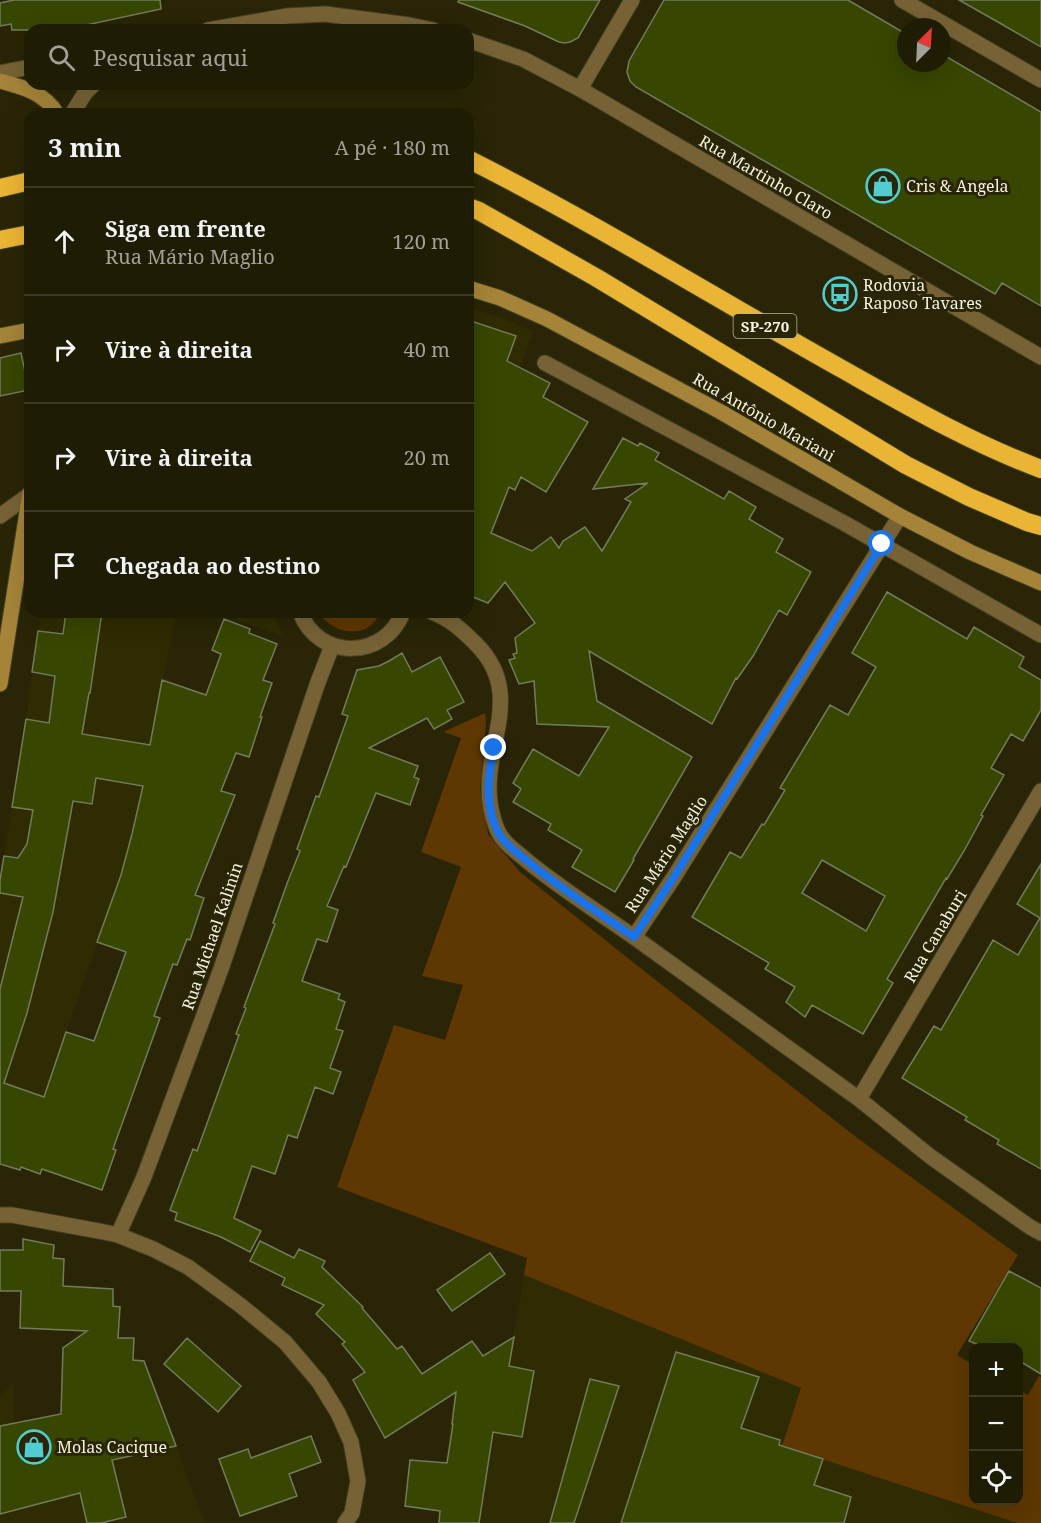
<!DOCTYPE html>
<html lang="pt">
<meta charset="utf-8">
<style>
body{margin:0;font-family:"Noto Serif",serif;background:#27250e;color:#f1f3f6}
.controls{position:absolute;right:18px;bottom:18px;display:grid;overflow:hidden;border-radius:12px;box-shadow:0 6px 24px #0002}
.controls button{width:54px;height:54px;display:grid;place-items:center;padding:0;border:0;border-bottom:2px solid #3c3a26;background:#1f1c04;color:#f1f3f6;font:30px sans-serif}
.compass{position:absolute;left:897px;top:18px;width:54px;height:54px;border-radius:50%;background:#1f1c04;box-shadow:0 6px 24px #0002;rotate:24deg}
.stop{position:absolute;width:18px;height:18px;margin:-14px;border:4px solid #1a73e8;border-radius:50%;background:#fff}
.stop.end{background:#1a73e8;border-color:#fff;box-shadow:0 2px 6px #0008}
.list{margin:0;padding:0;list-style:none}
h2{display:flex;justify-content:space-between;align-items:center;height:78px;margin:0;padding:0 24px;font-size:26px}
h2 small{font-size:20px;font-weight:400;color:#a1a19a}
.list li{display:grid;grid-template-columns:39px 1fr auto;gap:18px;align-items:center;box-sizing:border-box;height:108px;padding:0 24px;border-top:2px solid #3c3a26}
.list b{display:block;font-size:22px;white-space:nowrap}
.list p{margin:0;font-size:20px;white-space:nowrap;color:#a1a19a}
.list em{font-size:20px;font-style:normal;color:#a1a19a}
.icon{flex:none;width:33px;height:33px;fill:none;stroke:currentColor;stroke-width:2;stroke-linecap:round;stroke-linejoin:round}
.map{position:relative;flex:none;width:1041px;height:1523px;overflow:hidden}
.search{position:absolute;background:#1f1c04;box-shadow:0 6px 24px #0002;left:24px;top:24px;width:450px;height:66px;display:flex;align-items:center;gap:15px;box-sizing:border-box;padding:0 21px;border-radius:18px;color:#a1a19a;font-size:22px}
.panel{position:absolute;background:#1f1c04;box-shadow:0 6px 24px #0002;left:24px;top:108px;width:450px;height:510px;border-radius:18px}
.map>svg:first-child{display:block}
.built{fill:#2f2b02}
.green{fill:#5e3702}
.building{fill:#374600;stroke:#727c5d;stroke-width:1.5;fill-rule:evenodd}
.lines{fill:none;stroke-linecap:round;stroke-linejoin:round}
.minor-casing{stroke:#454225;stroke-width:17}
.tertiary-casing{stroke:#454225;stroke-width:17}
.secondary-casing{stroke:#454225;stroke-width:17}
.motorway-casing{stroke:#454225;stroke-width:20}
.minor{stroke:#766235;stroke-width:15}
.tertiary{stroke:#766235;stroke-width:15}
.secondary{stroke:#a58439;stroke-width:15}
.motorway{stroke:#eab534;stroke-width:18}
.route{stroke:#1a73e8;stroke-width:8}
.labels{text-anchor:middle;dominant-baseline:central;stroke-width:6;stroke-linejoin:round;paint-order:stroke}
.shield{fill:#292506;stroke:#b7b49f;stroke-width:1.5}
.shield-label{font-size:15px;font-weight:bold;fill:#f4f2e0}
.street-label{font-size:16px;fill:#f4f2e0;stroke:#292506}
.poi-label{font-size:16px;fill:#f4f2e0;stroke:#292506;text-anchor:start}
</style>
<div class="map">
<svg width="1041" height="1523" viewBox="0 0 1041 1523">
<rect width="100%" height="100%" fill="#292506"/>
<path class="built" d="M468 307 499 317 533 331 468 523Z
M41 612H177L160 691 142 786 132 834 121 875 44 1097 0 1081V880L26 719Z
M214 612H274L275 620 285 637Z
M524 1275 801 1388 782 1446 1017 1523H438L456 1373 513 1337Z
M14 1384V1423L60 1414 153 1385 205 1523H0V1395Z"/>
<path class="green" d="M318 612H381C367 641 334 635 318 612Z
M485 713 486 723 480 789 488 834 520 872 629 959 856 1137 1018 1255 957 1355 973 1365 974 1500H1018L1019 1390 1028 1395 1039 1376 1041 1377V1523H1017L782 1446 801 1388 524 1275 527 1258 337 1187 394 1025 445 1040 463 985 422 976 461 867 421 852 461 738 443 732Z"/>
<path class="building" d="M14 0H160L161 9 63 30H12L11 24 0 26V3Z
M459 0H600L578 38 570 42 565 43 559 42 525 26 458 2Z
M664 0H848L906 34V63H942V54L1041 112V306L1002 283 995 294 636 87 630 81 627 72 629 61Z
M959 0H1041V47L998 22Z
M468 320 516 336 507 361 550 383 543 397 588 422 546 492 521 477 515 490 509 487 491 533 532 551 551 537 559 548 563 541 585 527 602 551 631 502 625 499 648 483 593 489 623 438 638 446 640 443 659 453 655 460 724 499 729 491 756 507 749 519 783 539 776 552 811 572 787 615 779 610 753 656 737 679 736 678 712 724 589 651 597 701 692 757 633 859 634 860 615 892 572 867 582 850 548 830 551 824 513 802 521 789 513 783 533 749 579 776 609 727 537 724 534 681 519 684 509 660 515 658 513 654 517 653 515 638 535 623 505 582 488 603 468 595Z
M21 353 29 390 0 396V358Z
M887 592 967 639 974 627 1024 657 1019 667 1041 680V710L1023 741 1011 734 991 768 1004 775 981 815 983 816 964 851 947 879 946 878 887 979 893 983 863 1034 812 1005 805 1017 786 1002 795 987 765 969 769 963 692 917 730 852 741 858 762 824 764 825 785 790 780 788 830 705 848 715 876 667 852 653ZM822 860 885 896 866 931 802 893Z
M66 612H102L90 693H89L82 734 150 745 162 680 206 695 221 654 212 650 224 619 250 629 249 633 277 644 263 680 272 683 260 717H262L249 757 236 753 221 791 235 795 195 895 204 898 190 940 187 939 177 965 173 964 154 1016 160 1018 113 1149 116 1150 102 1190 42 1169 40 1174 21 1167 20 1170 0 1164V989L23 897 0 893V880L4 856 18 858 27 844 33 810 12 807 26 719 49 723 55 676 32 672 38 631 63 634ZM96 778 143 786 132 834 121 875 97 942 126 952 94 1041 66 1032 44 1097 4 1083 27 1013 53 912 73 801 92 804Z
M402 653 412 672 440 657 464 702 447 710 452 719 434 729 427 718 369 748 418 766 414 777 419 779 410 805 376 793 346 867 344 866 327 906 338 910 327 942 317 939 302 981 340 994 338 999 345 1002 336 1029 343 1031 330 1068 341 1072 333 1094 315 1087 297 1138 288 1135 275 1174 252 1166 234 1218 261 1231 250 1252 221 1237 175 1220 177 1213 170 1210 193 1149 197 1151 239 1035 236 1034 246 1008 244 1007 275 924 273 923 288 881 300 851 297 849 316 796 319 797 348 716 342 714 357 670 379 666 389 661Z
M1041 864V1169L997 1144 999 1140 965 1120 967 1117 902 1078 934 1026 941 1030 993 940 1018 955 1040 918 1017 904Z
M23 1239 54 1245 53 1258 64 1259 63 1286 113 1289V1306L120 1307 118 1338H134L133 1360 144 1361 176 1446 112 1460 126 1517 101 1523H87L80 1493 0 1514V1426L61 1414 63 1348 87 1331 20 1328 21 1291H0V1250H23Z
M260 1241 294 1258 299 1249 325 1261 322 1267 363 1307 362 1308 397 1349 402 1346 422 1374 472 1341 483 1356 514 1337 509 1366 534 1371 522 1437 493 1432 479 1523H439L440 1511 405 1506 410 1460 447 1463 453 1424H452L456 1392 385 1438 353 1380 365 1372 342 1344 345 1342 316 1314 324 1305 282 1285 285 1278 250 1261Z
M490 1253 505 1274 452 1311 437 1290Z
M1009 1271 1041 1288V1374L1018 1360V1347H983L969 1341Z
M187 1338 241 1386 218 1412 164 1364Z
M676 1352 759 1377 741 1428 780 1440 779 1445 823 1459 814 1485 851 1497 844 1523H621Z
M590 1379 619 1386 574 1523H550Z
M311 1436 321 1462 289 1474 297 1496 240 1516 219 1459 248 1449 251 1458Z"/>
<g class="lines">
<defs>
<path id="minor" d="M902 0 1041 80
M580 89 632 0
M545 363 844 523 1041 635
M0 516 29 495
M900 516 674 877 634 937 859 1099 931 1157 1030 1227 1041 1233
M300 612C318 661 385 660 403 612
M432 612C450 619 462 630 476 644 528 696 479 749 491 809 493 818 495 827 500 835 506 845 517 852 526 860 560 888 598 912 634 937
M859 1099 1041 791
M0 1215H12L104 1232 118 1235 153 1249 188 1267 240 1305 285 1342 319 1382 338 1413 351 1442 358 1481 352 1513 345 1523
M118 1235 144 1177 221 969 318 682 332 646"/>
<path id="tertiary" d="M208 30 287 16 325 14 409 25 433 30
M468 40 523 59 580 89 1041 357
M0 73 30 67
M72 114 85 93 94 84"/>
<path id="secondary" d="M0 81C23 87 45 93 57 114
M468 288 500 298 547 319 721 412 900 516 970 552 1041 583
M0 336 30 330
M0 684 30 493"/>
<path id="motorway" d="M468 159C595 223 717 299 842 369 906 405 971 443 1041 469
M0 188 30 181
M468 207 479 211 597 278 906 465 969 497 1027 522 1041 526
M0 240 30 234"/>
</defs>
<use href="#minor" class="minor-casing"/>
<use href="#tertiary" class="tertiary-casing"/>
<use href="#secondary" class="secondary-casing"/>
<use href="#motorway" class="motorway-casing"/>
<use href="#minor" class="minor"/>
<use href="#tertiary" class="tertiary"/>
<use href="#secondary" class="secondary"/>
<use href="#motorway" class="motorway"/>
</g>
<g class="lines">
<path class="route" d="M494 748C488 775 484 808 499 834 505 844 516 852 525 859 559 888 598 912 634 937L674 877 882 544"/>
</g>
<defs>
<symbol id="shop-ring" viewBox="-11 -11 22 22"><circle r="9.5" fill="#292506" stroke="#52cdcf" stroke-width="1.5"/><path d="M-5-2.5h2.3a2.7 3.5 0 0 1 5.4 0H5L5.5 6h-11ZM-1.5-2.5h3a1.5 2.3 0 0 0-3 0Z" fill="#52cdcf"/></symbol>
<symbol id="bus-ring" viewBox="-11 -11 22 22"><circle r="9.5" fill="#292506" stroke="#52cdcf" stroke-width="1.5"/><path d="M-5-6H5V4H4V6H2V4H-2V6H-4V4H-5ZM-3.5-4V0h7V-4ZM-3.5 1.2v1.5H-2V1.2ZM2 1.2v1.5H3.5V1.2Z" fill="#52cdcf"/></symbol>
</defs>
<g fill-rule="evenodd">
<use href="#shop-ring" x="864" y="167" width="38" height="38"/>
<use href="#bus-ring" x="821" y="275" width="38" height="38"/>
<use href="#shop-ring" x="15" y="1428" width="38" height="38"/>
</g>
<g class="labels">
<rect class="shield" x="733.5" y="314" width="63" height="24" rx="4.5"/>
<g class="shield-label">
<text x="765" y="326">SP-270</text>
</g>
<g class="street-label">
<text transform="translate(766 177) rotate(30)">Rua Martinho Claro</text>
<text transform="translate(764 417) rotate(30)">Rua Antônio Mariani</text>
<text transform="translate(666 854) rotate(-57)">Rua Mário Maglio</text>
<text transform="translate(212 936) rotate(-71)">Rua Michael Kalinin</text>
<text transform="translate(935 936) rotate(-59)">Rua Canaburi</text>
</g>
<g class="poi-label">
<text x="906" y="186">Cris &amp; Angela</text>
<text x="863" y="285">Rodovia<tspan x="863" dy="18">Raposo Tavares</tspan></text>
<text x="57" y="1447">Molas Cacique</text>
</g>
</g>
</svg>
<div class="controls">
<button>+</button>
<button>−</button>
<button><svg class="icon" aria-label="locate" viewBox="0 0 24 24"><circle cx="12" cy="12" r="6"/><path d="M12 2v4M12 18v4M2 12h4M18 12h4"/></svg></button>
</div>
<svg class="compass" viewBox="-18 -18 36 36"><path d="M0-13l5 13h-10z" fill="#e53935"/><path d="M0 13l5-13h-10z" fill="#a1a19a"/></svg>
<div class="stop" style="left:882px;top:544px"></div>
<div class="stop end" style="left:494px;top:748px"></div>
<div class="search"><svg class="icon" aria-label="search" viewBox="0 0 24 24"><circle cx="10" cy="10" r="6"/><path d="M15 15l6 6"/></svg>Pesquisar aqui</div>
<section class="panel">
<h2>3 min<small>A pé · 180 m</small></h2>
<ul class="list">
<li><svg class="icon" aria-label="ahead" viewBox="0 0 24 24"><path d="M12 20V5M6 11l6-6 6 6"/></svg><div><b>Siga em frente</b><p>Rua Mário Maglio</p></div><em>120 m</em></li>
<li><svg class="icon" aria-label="right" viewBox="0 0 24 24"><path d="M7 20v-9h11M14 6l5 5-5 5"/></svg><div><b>Vire à direita</b></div><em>40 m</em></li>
<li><svg class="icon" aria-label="right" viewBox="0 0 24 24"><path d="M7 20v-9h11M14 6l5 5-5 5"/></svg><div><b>Vire à direita</b></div><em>20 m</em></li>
<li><svg class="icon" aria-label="arrive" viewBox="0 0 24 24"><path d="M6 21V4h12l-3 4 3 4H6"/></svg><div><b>Chegada ao destino</b></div></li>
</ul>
</section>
</div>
